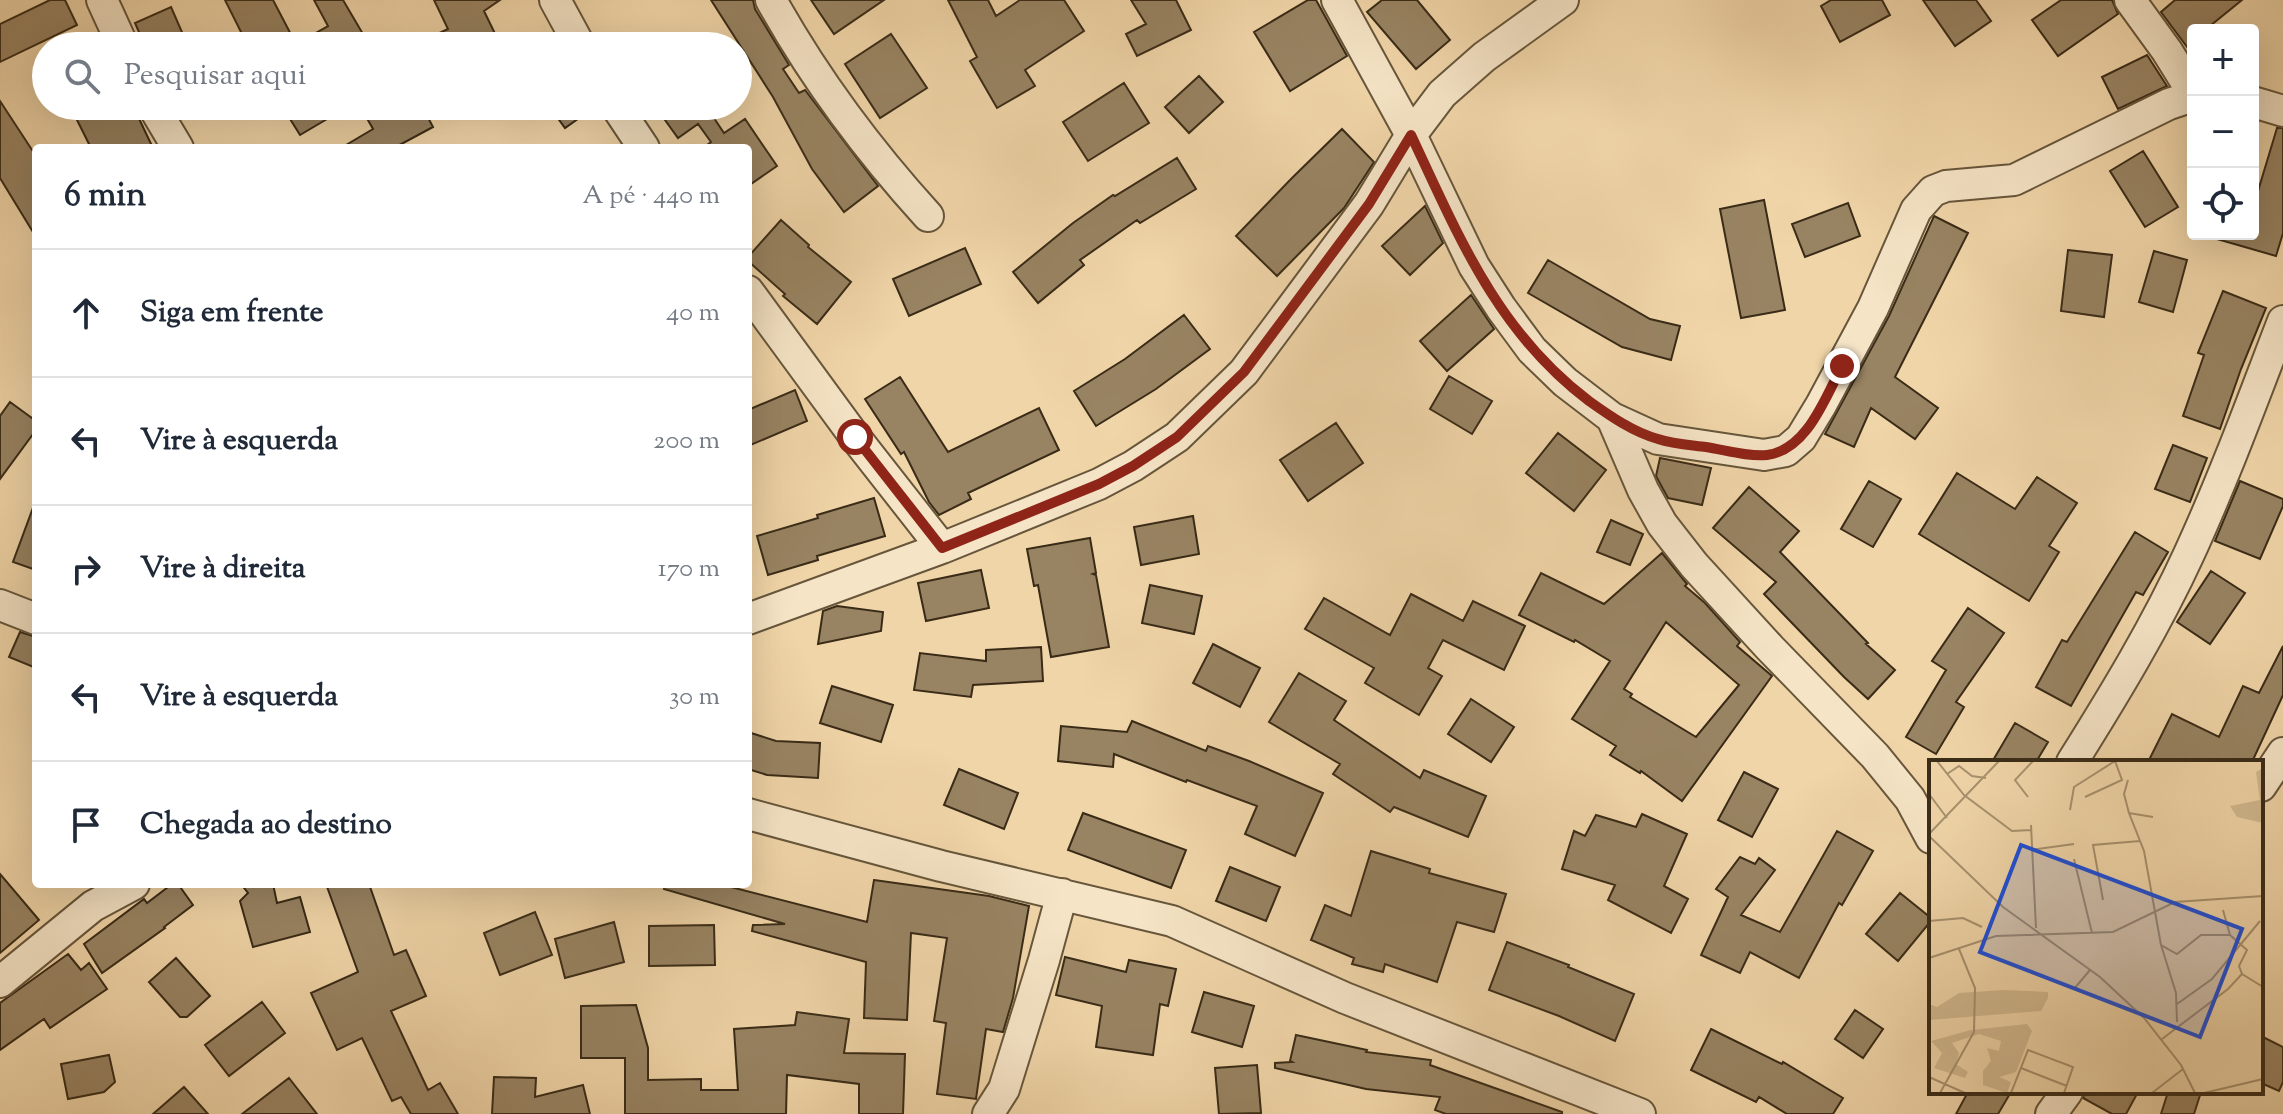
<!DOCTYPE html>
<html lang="pt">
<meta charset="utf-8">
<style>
body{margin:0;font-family:"Sorts Mill Goudy",serif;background:#f6f6f7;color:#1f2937}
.controls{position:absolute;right:24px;top:24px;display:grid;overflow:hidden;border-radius:8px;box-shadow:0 8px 32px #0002}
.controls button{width:72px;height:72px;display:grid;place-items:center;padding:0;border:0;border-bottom:2px solid #e0e1e3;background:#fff;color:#1f2937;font:40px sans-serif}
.stop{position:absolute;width:24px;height:24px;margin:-18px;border:6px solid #8f2418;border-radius:50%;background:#fff}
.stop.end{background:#8f2418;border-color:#fff;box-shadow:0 2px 8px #0008}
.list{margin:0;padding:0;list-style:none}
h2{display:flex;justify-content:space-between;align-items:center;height:104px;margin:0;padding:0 32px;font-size:34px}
h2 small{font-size:26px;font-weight:400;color:#747a83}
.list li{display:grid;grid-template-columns:52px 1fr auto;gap:24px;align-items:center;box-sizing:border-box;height:128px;padding:0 32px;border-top:2px solid #e0e1e3}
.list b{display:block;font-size:30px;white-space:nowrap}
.list em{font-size:26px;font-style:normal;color:#747a83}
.icon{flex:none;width:44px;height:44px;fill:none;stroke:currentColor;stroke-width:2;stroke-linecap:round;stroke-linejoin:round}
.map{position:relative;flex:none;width:2283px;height:1114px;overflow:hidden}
.search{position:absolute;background:#fff;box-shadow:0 8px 32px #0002;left:32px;top:32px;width:720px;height:88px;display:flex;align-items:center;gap:20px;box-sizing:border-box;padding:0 28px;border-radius:44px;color:#747a83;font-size:30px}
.panel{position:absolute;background:#fff;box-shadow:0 8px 32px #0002;left:32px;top:144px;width:720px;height:744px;border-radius:8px}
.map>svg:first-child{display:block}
.building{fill:#988362;stroke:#392b17;stroke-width:2;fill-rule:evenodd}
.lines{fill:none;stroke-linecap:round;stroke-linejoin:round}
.minor-casing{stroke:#67563b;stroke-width:34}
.minor{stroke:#f5e4c6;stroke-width:30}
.route{stroke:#8f2418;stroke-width:10}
.inset-road{fill:none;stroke:#a7916e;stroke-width:2}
.view{fill:#1d4ed8;fill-opacity:0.15;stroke:#1d4ed8;stroke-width:4}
.inset-edge{fill:none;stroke:#392b17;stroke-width:4}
</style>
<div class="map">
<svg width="2283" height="1114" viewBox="0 0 2283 1114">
<rect width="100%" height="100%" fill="#f0d5a8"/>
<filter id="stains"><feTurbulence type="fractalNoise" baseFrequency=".0025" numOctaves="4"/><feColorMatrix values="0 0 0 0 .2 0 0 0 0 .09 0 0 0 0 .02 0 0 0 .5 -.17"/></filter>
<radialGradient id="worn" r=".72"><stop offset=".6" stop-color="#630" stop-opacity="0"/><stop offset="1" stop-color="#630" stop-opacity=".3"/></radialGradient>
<path class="building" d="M50 0H65L77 25 0 62V24Z
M225 0H273L296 44 328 26 314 0H343L370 46H248Z
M434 0H500L484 11 501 46H412L448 29Z
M711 0H753L755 9 789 65 783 69 799 93 805 90 878 186 844 212 812 169 773 97Z
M811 0H884L834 34Z
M948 0H988L996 16 1020 0H1064L1084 31 1025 70 1035 86 997 108 970 61 977 57Z
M1131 0H1176L1191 30 1137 56 1126 34 1146 24Z
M1308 0H1316L1347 56 1290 91 1254 32Z
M1382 0H1417L1450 40 1416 69 1367 12Z
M1831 0H1882L1890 15 1840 42 1821 6Z
M1923 0H1976L1991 21 1955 46Z
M2061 0H2112L2118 14 2058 56 2032 20Z
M2175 0H2242L2205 30H2193V55L2161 12Z
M171 7 188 46H145L135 23Z
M891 34 927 88 880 118 845 64Z
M2147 55 2167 86 2118 109 2102 77Z
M1199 76 1223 102 1189 133 1165 107Z
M1124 83 1149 123 1088 161 1063 122Z
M0 101 36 156V237L0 178Z
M70 106H133L153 148H91Z
M282 106H349L300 135Z
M360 106H422L433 127 394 148H341L373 129Z
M549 106H596L565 128Z
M655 106H725L712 115 724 133 745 119 777 166 748 186V148H703L711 142 698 124 678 138Z
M2277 128H2283V233L2276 256 2217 239 2218 234H2253V190L2258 191Z
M1342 129 1374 162 1344 208 1277 276 1236 236 1292 178Z
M2143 151 2178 207 2145 227 2110 171Z
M1177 158 1196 189 1140 223 1137 220 1080 260 1084 265 1038 303 1013 272 1073 223 1113 195 1115 196Z
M1764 200 1785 310 1741 318 1720 209Z
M1848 203 1860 236 1805 257 1792 224Z
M1425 206 1443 243 1410 275 1382 246Z
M1934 216 1968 233 1895 377 1938 408 1915 439 1871 408 1854 447 1825 434 1889 316Z
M781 220 809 245 808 247 851 282 817 324 783 296 785 294 748 261V257Z
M965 248 981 284 909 316 893 279Z
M2068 250 2112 255 2104 317 2061 311Z
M2154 251 2187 260 2173 312 2139 302Z
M1548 260 1650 319 1680 326 1671 360 1622 347 1528 293Z
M2223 291 2266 308 2241 369 2220 429 2183 416 2204 355 2198 353Z
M1471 295 1494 329 1447 371 1420 341Z
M1184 315 1210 349 1156 389 1096 426 1074 391 1125 359Z
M1449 376 1492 401 1472 434 1430 409Z
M900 377 948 452 1039 408 1059 450 968 493 971 499 939 515 929 502 904 452 901 454 865 399Z
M795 390 807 421 748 446V410Z
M10 402 36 421V430L0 479V416Z
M1336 423 1363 463 1308 501 1280 460Z
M1558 433 1606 470 1574 511 1526 473Z
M2173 445 2207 458 2190 502 2155 489Z
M1660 458 1711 468 1702 505 1668 498 1656 476Z
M1957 473 2015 509 2037 477 2077 503 2049 546 2059 552 2029 601 1919 534Z
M1869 481 1901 499 1873 547 1841 529Z
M2240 481 2283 499V506L2260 559 2215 541Z
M1749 487 1799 531 1780 552 1868 643 1866 644 1895 670 1868 699 1844 677 1764 594 1776 582 1713 528Z
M874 498 885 536 817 556 818 560 768 575 757 536 818 518 817 515Z
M34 505H36V570L13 562Z
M1193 516 1199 554 1141 565 1134 527Z
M1611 520 1643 534 1630 565 1597 552Z
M2135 532 2168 552 2143 595 2136 592 2071 706 2036 687 2062 640 2067 642Z
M1090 538 1096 573 1093 574 1096 575 1109 647 1051 657 1038 585 1034 586 1027 549Z
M1662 553 1687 584 1685 586 1705 603 1740 642 1737 646 1772 676 1682 801 1641 771 1640 773 1610 755 1616 746 1572 719 1610 661 1575 640 1574 642 1519 615 1541 573 1604 604ZM1666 622 1739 685 1696 737 1630 697 1632 694 1624 689Z
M981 570 989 608 926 621 918 583Z
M2211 571 2245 593 2210 644 2177 622Z
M1150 585 1202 596 1194 634 1142 623Z
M1411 594 1463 621 1473 601 1525 626 1504 670 1443 640 1428 668 1442 676 1419 715 1365 683 1374 668 1305 629 1324 598 1390 635Z
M837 606 883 612 881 631 818 644 823 611Z
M1968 608 2004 633 1956 702 1964 707 1936 754 1906 737 1946 670 1932 661Z
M20 632 36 637V668L9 657Z
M1213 644 1260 668 1240 707 1193 683Z
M2283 646V695L2252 762H2148L2172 714 2219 737 2243 686 2259 693Z
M1041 647 1043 681 973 685 971 697 914 690 920 653 986 661V650Z
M1299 673 1346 701 1334 720 1420 778 1424 770 1486 796 1468 837 1394 807 1390 812 1333 774 1340 764 1269 722Z
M832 686 893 705 881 742 820 723Z
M1471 699 1514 727 1491 762 1448 734Z
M1132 721 1206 751 1208 746 1249 761 1323 793 1295 856 1245 834 1257 806 1187 780 1186 782 1114 754 1113 767 1058 761 1061 726 1127 732Z
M2015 723 2048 742 2036 762H1992Z
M748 732 776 741 820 743 818 778 767 775 748 769Z
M959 769 1018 793 1004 829 944 805Z
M1744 772 1778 789 1752 837 1718 820Z
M1083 813 1186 850 1171 888 1068 850Z
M1642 814 1687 834 1664 886 1688 899 1671 933 1608 900 1615 885 1562 869 1574 831 1585 836 1596 815 1636 827Z
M1837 831 1873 851 1842 905 1839 903 1799 978 1750 952 1740 973 1701 955 1728 897 1716 889 1740 857 1755 864 1759 858 1775 870 1741 915 1780 932Z
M1371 851 1430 869 1429 873 1506 894 1494 932 1457 922 1437 982 1385 964 1383 972 1352 964 1354 958 1311 940 1325 905 1351 916Z
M1230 867 1280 887 1266 921 1216 901Z
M0 874 39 920 0 953Z
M874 880 989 896 1029 906 1013 998 1003 1032 986 1029 976 1099 937 1094 946 1023 934 1021 947 938 911 933 907 1020 864 1018 866 962 752 931 753 925 785 924 664 889 665 884H719L867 922Z
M172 884H178L193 905 164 927 165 928 102 973 84 944 144 899 147 903Z
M241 884H273L277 903 300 897 310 932 253 947 240 901 248 893Z
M326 884H369L394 955 406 950 426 996 391 1011 428 1090 440 1083 458 1114H411L401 1097 392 1101 362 1038 337 1050 311 993 358 972Z
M1900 893 1931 918V921L1898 961 1866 934Z
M535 912 552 955 500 975 484 933Z
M614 922 624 962 565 978 555 939Z
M714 925 715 965 649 966V926Z
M1507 942 1569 965 1568 967 1634 994 1615 1041 1559 1016 1489 990Z
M68 954 81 970 89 963 107 989 50 1028 44 1019 0 1050V1003Z
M1065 957 1126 972 1129 960 1176 969 1168 1006 1160 1004 1153 1055 1096 1047 1102 1006 1056 995Z
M176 958 210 996 187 1017H180L149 982Z
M1204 992 1254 1006 1242 1047 1192 1032Z
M262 1002 285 1033 229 1076 205 1045Z
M636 1005 648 1048V1080L701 1079V1090H738L734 1029 795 1025 797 1012 849 1019 844 1053 905 1054 903 1114H859V1084L787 1075 786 1114H625V1058H581V1006Z
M1855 1010 1883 1029 1863 1058 1835 1039Z
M1711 1029 1782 1064 1783 1062 1843 1098 1833 1114H1787L1759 1097 1756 1102 1691 1070Z
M1296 1035 1367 1050 1366 1052 1431 1060 1430 1065 1562 1112V1114H1446L1435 1110 1440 1097 1366 1089 1275 1068V1063L1292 1062 1290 1061Z
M2261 1036 2283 1047V1082L2279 1091 2261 1083Z
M109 1055 115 1082 104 1092 68 1099 61 1064Z
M1257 1065 1261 1113 1219 1114 1215 1068Z
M494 1077 536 1078 535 1097 583 1085 590 1114H492Z
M289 1078 317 1114H242Z
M184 1087 208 1114H153Z
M1968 1092H2011L1998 1114H1956Z
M2085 1092H2138L2126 1114H2112L2083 1098Z
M2168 1092H2201L2194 1114H2161Z"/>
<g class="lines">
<defs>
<path id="minor" d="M102 0 123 46
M555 0 580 46
M771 0C815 79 868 150 928 216
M1337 0 1411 135 1474 266 1501 308 1532 350 1565 382 1612 418 1658 439 1764 455 1786 451 1801 438 1821 405 1873 308 1916 210 1933 191 1946 186 2014 180 2169 104 2193 96
M2130 0 2167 51 2193 93
M2253 102 2283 111
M153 106 178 148
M616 106 644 148
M748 291 855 437 942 548
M1612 418 1643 490 1662 524 1694 565 1770 648 1875 756 1910 799 1931 838
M0 605 36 619
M748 619 942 548 1099 484 1133 466 1177 437 1244 372 1369 204 1411 135 1442 94 1484 57 1563 0
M2072 762C2114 695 2156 626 2189 554 2224 478 2253 399 2283 321
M2261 786 2283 753
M748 814 941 866 1172 921 1345 998 1640 1114
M0 982 93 906 134 884
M988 1114 1004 1089 1044 960 1062 894
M2051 1114 2067 1092"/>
</defs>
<use href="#minor" class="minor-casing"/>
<use href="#minor" class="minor"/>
</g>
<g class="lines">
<path class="route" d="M855 437 942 548 1099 484 1133 466 1177 437 1244 372 1369 204 1411 135C1458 235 1497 332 1589 401 1610 416 1633 432 1658 439 1673 444 1691 445 1706 447 1725 450 1748 457 1767 455 1807 450 1825 398 1842 366"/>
</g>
<g transform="translate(1929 760)">
<rect width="334" height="334" fill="#f0d5a8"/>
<path d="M334 8V63L308 57 301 46 331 40 327 12ZM75 230 119 232V238L112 251 0 260V244L8 247 30 233ZM98 264 103 271 87 312 70 317 82 322 78 333 54 325V311L62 301 58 288 70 291 72 281 50 274 23 283 30 293 27 304 39 312 36 318 5 308 13 293 2 281 42 270Z" fill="#d1b88f"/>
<path class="inset-road" d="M8 1 35 35 83 71 102 70M18 14 30 6 43 16 57 18M199 20 195 34 200 53M0 34 18 58M99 37 86 20 104 1M156 37 193 20 186 1M141 50 145 27 186 1M224 57 200 53 215 91 232 185 248 194 272 175H301L318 190 310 206 313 214 299 229 233 279M102 65 107 168M0 74 70 1M0 76 74 147 171 217 215 258 252 305 266 333M102 90 145 84M145 99 163 173M174 140 164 85 211 81M294 150 301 175M0 161 34 158 53 167M232 185 247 233 248 262M0 198 67 176 184 172 246 142 334 136M313 214 334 227M145 229 161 210M248 244 283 219 331 161M92 308 138 326M0 317 36 333M11 333 45 272 46 228 30 189M82 333 99 290 144 307 135 333M223 333 254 309M275 333 334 319"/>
<path class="view" d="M92 85 313 169 271 277 51 192Z"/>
<rect width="334" height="334" class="inset-edge"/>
</g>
<rect width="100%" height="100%" filter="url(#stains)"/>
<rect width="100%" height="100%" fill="url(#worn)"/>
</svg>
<div class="controls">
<button>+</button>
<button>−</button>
<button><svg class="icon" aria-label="locate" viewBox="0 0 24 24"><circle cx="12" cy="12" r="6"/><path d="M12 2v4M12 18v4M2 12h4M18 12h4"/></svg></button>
</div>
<div class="stop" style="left:855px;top:437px"></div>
<div class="stop end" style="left:1842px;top:366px"></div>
<div class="search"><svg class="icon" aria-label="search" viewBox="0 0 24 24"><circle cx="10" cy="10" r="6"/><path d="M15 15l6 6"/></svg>Pesquisar aqui</div>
<section class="panel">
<h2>6 min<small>A pé · 440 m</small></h2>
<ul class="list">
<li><svg class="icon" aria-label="ahead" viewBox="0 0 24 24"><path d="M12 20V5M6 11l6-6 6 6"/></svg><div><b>Siga em frente</b></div><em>40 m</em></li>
<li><svg class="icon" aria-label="left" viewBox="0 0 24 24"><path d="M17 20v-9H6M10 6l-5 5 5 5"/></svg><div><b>Vire à esquerda</b></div><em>200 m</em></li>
<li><svg class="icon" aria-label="right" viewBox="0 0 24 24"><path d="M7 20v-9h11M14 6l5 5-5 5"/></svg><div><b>Vire à direita</b></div><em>170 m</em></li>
<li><svg class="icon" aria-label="left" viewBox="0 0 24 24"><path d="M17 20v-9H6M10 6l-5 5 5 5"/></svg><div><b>Vire à esquerda</b></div><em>30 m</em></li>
<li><svg class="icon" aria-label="arrive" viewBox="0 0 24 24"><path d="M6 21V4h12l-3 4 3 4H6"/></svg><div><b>Chegada ao destino</b></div></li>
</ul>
</section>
</div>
